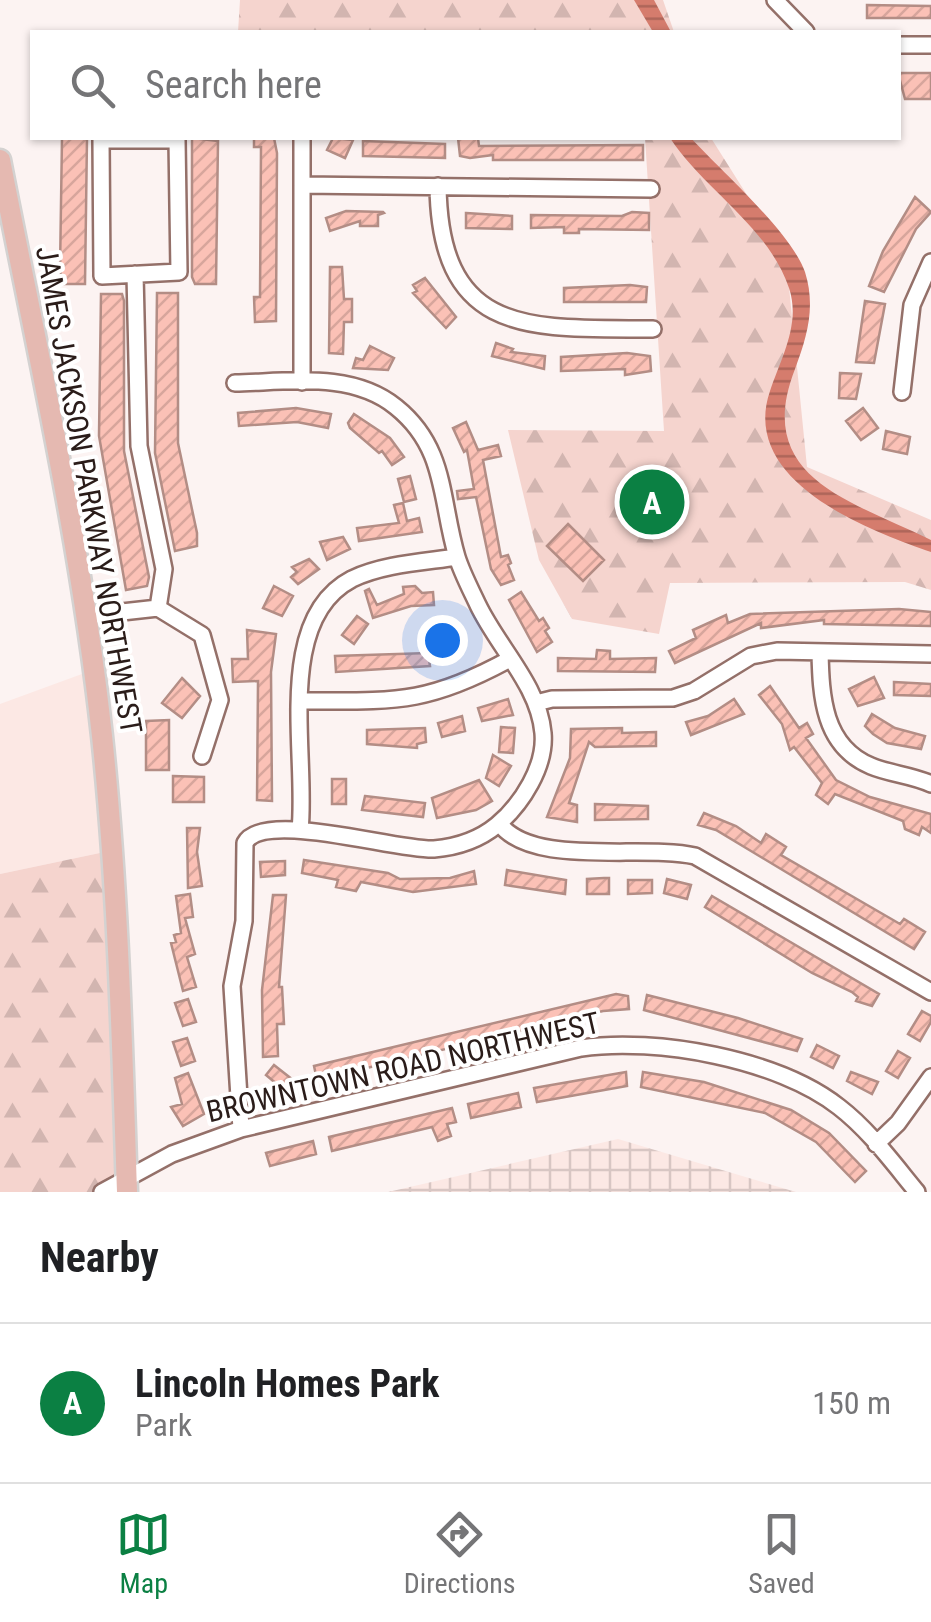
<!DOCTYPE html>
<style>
body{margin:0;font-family:"Roboto Condensed",sans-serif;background:#f2f2f2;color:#202124}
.you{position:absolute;left:442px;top:640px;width:35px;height:35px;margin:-25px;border:8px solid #fff;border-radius:50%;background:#1a73e8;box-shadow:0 0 0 15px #1a73e833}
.badge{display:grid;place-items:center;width:65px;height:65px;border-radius:50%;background:#0b8043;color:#fff;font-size:32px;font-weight:700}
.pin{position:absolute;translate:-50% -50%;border:5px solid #fff;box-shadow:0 2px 10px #0006}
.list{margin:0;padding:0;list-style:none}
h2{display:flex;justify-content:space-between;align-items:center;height:130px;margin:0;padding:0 40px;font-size:42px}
h2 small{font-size:32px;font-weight:400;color:#757577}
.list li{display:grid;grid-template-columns:65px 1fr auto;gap:30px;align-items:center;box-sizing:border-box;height:160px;padding:0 40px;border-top:2px solid #e0e0e0}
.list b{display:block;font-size:38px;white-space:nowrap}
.list p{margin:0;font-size:32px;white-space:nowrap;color:#757577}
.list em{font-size:32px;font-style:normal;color:#757577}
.icon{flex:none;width:55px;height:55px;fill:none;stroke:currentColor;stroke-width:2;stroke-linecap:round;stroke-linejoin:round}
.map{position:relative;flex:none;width:931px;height:1192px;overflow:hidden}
.search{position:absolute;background:#fff;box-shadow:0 2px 8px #0004;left:30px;right:30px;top:30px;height:110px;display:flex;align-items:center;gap:25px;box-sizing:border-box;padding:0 35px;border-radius:0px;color:#757577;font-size:38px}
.sheet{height:290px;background:#fff}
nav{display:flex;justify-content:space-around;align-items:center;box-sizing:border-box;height:140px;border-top:2px solid #e0e0e0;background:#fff;font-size:28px;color:#757577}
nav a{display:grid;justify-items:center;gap:5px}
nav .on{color:#0b8043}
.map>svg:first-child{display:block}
.built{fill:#fce8e4}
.industrial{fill:url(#industrial-grid)}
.forest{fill:url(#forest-firs)}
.water{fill:url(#water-rules)}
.building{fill:url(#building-hatch);stroke:#b38d85;stroke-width:2.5}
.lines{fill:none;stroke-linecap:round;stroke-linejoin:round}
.minor-casing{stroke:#947069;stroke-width:20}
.major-casing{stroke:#d4d2d1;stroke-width:25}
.minor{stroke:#fff;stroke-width:15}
.major{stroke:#e5b9b1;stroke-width:20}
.labels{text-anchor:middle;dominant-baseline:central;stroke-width:8;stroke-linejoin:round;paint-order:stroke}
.street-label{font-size:30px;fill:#2a1c19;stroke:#fff}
</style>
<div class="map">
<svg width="931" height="1192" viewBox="0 0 931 1192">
<defs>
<pattern id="industrial-grid" width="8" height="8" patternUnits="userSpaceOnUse" patternTransform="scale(2.5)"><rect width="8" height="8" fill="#fce8e4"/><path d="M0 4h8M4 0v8" fill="none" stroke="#d8c6c3"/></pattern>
<pattern id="forest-firs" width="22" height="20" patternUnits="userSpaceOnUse" patternTransform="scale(2.5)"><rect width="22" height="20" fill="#f5d4ce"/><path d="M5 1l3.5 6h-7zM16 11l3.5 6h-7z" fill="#d2b5b0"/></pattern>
<pattern id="water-rules" width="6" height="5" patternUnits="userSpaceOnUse" patternTransform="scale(2.5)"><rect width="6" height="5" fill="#d57c6d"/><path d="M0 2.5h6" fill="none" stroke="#ad6559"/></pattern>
<pattern id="building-hatch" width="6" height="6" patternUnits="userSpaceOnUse" patternTransform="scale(2.5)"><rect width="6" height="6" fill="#fbc1b6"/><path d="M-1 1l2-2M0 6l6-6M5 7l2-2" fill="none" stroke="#d7a59c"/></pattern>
</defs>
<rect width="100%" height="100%" fill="#fcf3f2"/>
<path class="built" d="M101 667 114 850 0 874V704Z"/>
<path class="industrial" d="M618 1139 796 1192H388Z"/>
<path class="forest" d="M240 0H663L674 32H238Z
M645 138H711L786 257 807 467 931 520V590L905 582 670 583 659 634 572 619 539 560 508 430 664 431Z
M114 850 129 1192H0V874Z"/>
<path class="water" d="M634 0H654L671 32H653Z
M670 138H691C721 171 791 232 805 272 816 307 807 337 795 369 752 479 853 501 931 540V552C867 530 739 481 770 391 781 358 801 324 789 288 768 226 704 190 670 138Z"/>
<path class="building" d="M867 5 931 6V18H867Z
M898 73H931V99H905Z
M62 138H87L85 284H63L60 270Z
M192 138 218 141 216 284H195L192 277Z
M254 138H274L277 153 276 321 255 322 254 297H260L261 147H254Z
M333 138 353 140 345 158 327 150Z
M458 138H478L479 146 643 145V160H493V155L470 158 460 156Z
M363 141 445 144V158L363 156Z
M915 197 931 212 916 229 884 292 869 286 883 251Z
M346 211 383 212 384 213 378 215V226H360V221L330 231 326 218Z
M632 212 649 213V230L579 229V233H564V227L531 228V215L622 216Z
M466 213 512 216V229L466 228Z
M330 267H342L344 299H352V322H344L343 354 329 353Z
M425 278 456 317 446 328 413 293 417 291 413 285Z
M630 285 647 287 646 302H564V288Z
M157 293H178V443L197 533V546L175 551 155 453Z
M101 294H122L124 301V451L149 577 147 586 126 590 99 436Z
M865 301 885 304 874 363 856 362Z
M496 343 513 349 511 352 545 356 544 369 492 356Z
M370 346 394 358 388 370 353 368 356 358 363 360Z
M627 353 650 356 651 371 625 375V369L561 371V357Z
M840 373 861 374 856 399 839 398Z
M296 408 331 414 328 428 297 422 239 426 238 413Z
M863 408 878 428 861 440 846 421Z
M354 414 390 438 404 457 392 465 382 451 379 453 350 428 348 423Z
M466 422 478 450 498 445 501 456 483 460 501 557 508 555 511 563 508 565 514 580 501 585 491 569 476 497 458 499 457 491 474 489 467 450 464 452 453 428Z
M886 431 910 437 907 454 883 449Z
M410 476 416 499 404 502 398 479Z
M403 503 407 521 419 518 422 532 359 541 357 528 399 523 394 505Z
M568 524 604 560 583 581 547 546Z
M343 537 350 549 327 560 320 542Z
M309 559 319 569 298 584 291 577 297 572 292 567Z
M274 586 293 596 282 616 263 608Z
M415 586 422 593 433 592 434 605 411 606 373 618 365 591 369 589 377 605 404 594 403 587Z
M521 592 539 621 543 618 549 628 545 631 552 642 537 652 509 600Z
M899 609 931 612V626L824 624V620L761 628V623L675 663 669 651 696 638 693 630 726 615 728 623 750 614Z
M357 616 368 624 354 644 342 635Z
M247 630 276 634 271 672 272 801 257 800 258 681 233 682 232 659H248Z
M458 636 464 648 443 659 437 648Z
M597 650 610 651V659L656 658 655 672 558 671V658L596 659Z
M428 653 430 666 336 672 335 656Z
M874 677 884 698 858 706 849 689Z
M182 678 200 696 182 718 162 703Z
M894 682 931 684V696L894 695Z
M770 686 799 728 807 723 813 734 806 738 836 780 870 797 931 814V833L922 827 919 835 905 829 903 821 835 794 828 804 816 795 822 783 794 747 790 750 782 724 759 695Z
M508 699 513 715 482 721 478 708Z
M734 699 744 714 691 735 686 722 708 716Z
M872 714 895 728 925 736 921 749 887 743 873 734 865 726Z
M462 716 465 731 442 737 438 723Z
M169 720V770H146V721Z
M501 727 515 728 513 753 499 752Z
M425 728 426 742 417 744V748L367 744V730Z
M622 728V733L656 732V746L595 747 589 742 569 803 577 805V822L547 817 570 758 571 729Z
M493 755 511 766 499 786 486 778Z
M173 776 204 777V802H173Z
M332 779H346V804H332Z
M479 780 492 801 476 810 437 818 432 798Z
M365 796 425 803 423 817 362 810Z
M595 804 648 806V819L595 820Z
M704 813 736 826 761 843 766 834 786 847 781 855 900 924 904 919 925 932 914 949 716 830 698 825Z
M187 828H200L197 852 202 886 188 888Z
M304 860 388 873 400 879 450 878 474 871 476 884 413 892 361 882 356 891 336 887 338 880 302 873Z
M285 861V875L261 877 260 862Z
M507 870 566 880 565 894 505 885Z
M604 878H609V894H587V879Z
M667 879 691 885 687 899 664 893Z
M628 880H652V893L628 894Z
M190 894 193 917 185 918 195 954 187 957 196 987 183 991 171 943 176 942 174 935 181 933 176 896Z
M273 895H286L279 987H282L284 1024H277L278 1056 263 1057 262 990Z
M712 896 879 994 872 1006 856 1001 858 997 852 992 812 973 705 907Z
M616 994 628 996 629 1009 603 1011 317 1080 314 1066Z
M647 995 738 1018 802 1039 797 1051 644 1010Z
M188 999 196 1022 183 1026 175 1003Z
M922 1011 931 1016V1022L920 1041 908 1034Z
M187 1038 195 1061 181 1066 173 1042Z
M817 1045 839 1056 833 1068 811 1057Z
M898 1051 910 1058 898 1078 886 1071Z
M274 1065 293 1080 284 1090 266 1075Z
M626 1072 627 1086 537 1102 534 1088Z
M643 1072 704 1082 791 1110 829 1133 866 1171 855 1182 816 1142 765 1113 641 1087Z
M851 1072 878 1082 872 1094 847 1081Z
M188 1073 204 1114 183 1126 171 1107 182 1104 175 1078Z
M518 1093 521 1107 471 1118 468 1104Z
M452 1108 456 1122 447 1124 451 1136 438 1141 432 1127 332 1151 329 1137Z
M313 1141 316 1154 270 1166 266 1153Z"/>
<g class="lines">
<defs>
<path id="minor" d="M775 0 806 32
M898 45H931
M101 140H177L179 272 102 276Z
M302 185 651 189
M438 186C440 339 533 328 653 329
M135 274 139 446 164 569 158 608
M302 382V138
M235 383C288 382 352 371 396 407 447 448 440 500 457 557 462 573 471 590 478 605 498 647 539 686 543 733 546 766 522 804 497 825 480 839 457 847 434 849 397 851 263 809 245 843L244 921 232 986 241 1129
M902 392 912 305 931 262
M86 616 158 608 202 635 220 700 202 756
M820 652C821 696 823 746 871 766 890 774 912 775 931 784
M301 701C394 701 426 705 510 659
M536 703 552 699 673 698 694 691 751 656 777 651 931 654
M499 823C531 868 643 844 695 856L931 992
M300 830C308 756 273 620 352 579 383 564 424 562 457 557
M876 1144 898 1123 931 1077
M102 1192 172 1154 241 1129 581 1048C656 1037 778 1059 839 1107 869 1130 893 1163 917 1192"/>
<path id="major" d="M0 160C37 351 81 542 102 736 118 887 122 1040 127 1192"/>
</defs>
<use href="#minor" class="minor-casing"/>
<use href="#major" class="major-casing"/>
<use href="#minor" class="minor"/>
<use href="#major" class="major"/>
</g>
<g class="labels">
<g class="street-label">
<text transform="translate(89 490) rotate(80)">JAMES JACKSON PARKWAY NORTHWEST</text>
<text transform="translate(403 1067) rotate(-13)">BROWNTOWN ROAD NORTHWEST</text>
</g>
</g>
</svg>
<div class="you"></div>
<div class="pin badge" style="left:652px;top:502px">A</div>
<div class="search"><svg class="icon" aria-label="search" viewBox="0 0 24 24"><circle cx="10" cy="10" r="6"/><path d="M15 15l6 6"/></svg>Search here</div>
</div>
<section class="sheet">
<h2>Nearby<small></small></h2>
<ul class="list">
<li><span class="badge">A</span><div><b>Lincoln Homes Park</b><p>Park</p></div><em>150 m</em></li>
</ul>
</section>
<nav>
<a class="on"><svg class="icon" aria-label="map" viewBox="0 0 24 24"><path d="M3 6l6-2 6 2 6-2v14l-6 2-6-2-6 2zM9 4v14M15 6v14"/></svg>Map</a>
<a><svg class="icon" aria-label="directions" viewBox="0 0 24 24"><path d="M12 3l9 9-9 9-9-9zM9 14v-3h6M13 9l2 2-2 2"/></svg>Directions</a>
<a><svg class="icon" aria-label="saved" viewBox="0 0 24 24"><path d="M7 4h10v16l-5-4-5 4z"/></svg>Saved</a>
</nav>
